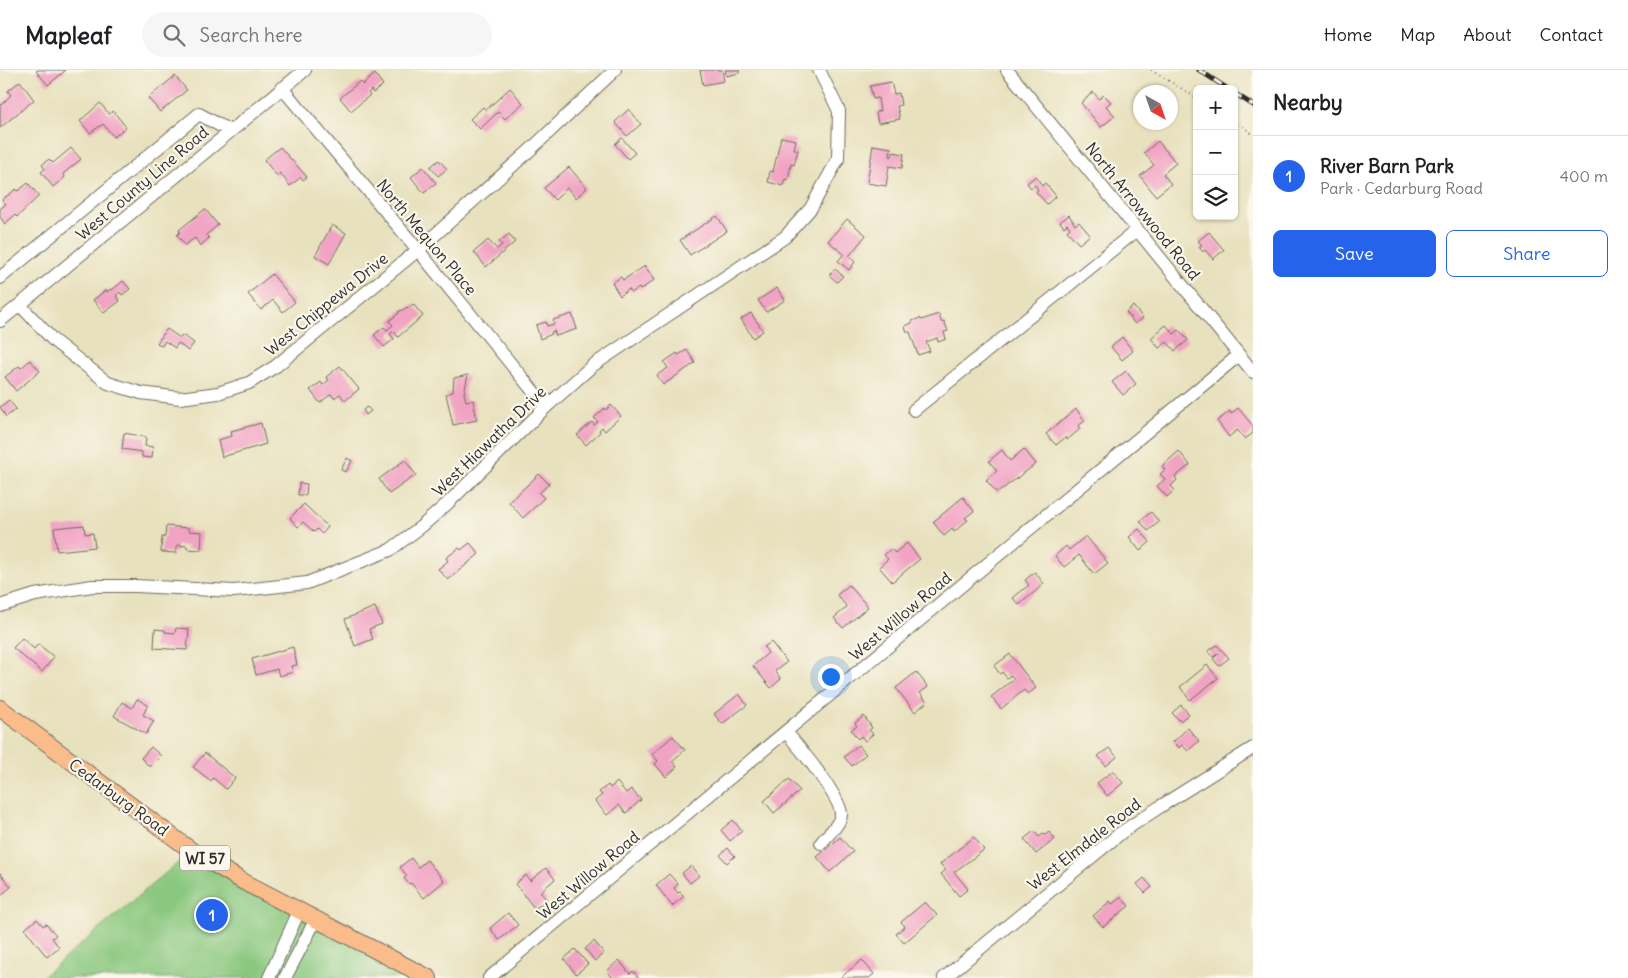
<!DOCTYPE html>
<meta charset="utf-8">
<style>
body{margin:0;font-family:Delius,sans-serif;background:#f6f6f6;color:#202124}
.controls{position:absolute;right:15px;top:15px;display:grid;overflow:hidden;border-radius:8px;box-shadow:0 1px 4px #0004}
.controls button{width:45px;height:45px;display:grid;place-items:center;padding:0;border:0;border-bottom:1px solid #e0e0e0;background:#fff;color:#202124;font:25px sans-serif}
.compass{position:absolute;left:1133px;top:15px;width:45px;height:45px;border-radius:50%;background:#fff;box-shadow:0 1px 4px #0004;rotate:140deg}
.you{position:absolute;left:830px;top:606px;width:18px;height:18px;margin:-12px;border:4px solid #fff;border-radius:50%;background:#1a73e8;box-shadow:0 0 0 8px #1a73e833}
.badge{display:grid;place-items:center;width:32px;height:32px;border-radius:50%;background:#2563eb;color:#fff;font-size:16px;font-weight:700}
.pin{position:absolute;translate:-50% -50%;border:2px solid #fff;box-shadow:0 1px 5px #0006}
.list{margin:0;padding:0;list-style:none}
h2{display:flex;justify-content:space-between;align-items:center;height:65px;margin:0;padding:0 20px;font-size:21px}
h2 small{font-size:16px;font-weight:400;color:#757577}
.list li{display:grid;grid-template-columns:32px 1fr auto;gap:15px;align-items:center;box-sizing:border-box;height:80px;padding:0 20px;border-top:1px solid #e0e0e0}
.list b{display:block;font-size:19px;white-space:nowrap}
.list p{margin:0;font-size:16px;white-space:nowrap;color:#757577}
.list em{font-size:16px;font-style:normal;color:#757577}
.actions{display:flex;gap:10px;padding:15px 20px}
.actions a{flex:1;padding:11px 0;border:1px solid #2563eb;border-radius:8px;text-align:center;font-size:18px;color:#2563eb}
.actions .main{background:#2563eb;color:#fff}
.icon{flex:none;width:28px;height:28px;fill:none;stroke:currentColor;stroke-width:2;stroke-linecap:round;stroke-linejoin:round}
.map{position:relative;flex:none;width:1253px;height:908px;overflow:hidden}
header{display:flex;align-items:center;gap:30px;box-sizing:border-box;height:70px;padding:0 25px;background:#fff;border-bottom:1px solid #e0e0e0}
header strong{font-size:24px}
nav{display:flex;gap:28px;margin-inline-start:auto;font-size:18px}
.search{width:350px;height:45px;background:#f6f6f6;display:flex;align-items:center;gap:12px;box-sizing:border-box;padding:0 18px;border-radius:28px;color:#757577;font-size:19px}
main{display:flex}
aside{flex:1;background:#fff}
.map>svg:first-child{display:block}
.green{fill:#8ac87f;stroke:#5a7a55}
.building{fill:#f1a3c3}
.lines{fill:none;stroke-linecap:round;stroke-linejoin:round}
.minor-casing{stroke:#6d6b5e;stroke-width:14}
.major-casing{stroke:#6d6b5e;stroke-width:18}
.path{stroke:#6d6b5e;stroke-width:2;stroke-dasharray:1 4;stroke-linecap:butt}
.minor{stroke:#fff;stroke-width:12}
.major{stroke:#fabc8b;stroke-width:16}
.rail-casing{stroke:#2b2b2b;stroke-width:5}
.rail{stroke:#fbf7ec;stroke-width:3;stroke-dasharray:9;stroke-linecap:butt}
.labels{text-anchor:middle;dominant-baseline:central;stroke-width:4.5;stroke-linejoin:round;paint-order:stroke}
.shield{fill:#fbf7ec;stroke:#696865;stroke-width:1}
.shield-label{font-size:15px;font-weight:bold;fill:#2b2b2b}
.street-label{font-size:16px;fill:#2b2b2b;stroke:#fbf7ec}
</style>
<header>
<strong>Mapleaf</strong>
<div class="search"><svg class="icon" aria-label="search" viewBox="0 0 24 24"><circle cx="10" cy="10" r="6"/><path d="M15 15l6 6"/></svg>Search here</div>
<nav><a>Home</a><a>Map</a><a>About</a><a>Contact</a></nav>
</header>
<main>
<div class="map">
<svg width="1253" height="908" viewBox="0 0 1253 908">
<rect width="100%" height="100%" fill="#fbf7ec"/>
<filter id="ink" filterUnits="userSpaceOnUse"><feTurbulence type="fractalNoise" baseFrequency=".02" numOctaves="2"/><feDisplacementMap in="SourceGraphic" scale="10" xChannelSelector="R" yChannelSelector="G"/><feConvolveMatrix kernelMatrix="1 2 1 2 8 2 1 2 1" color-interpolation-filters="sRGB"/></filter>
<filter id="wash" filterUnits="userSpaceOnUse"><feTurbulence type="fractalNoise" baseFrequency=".0096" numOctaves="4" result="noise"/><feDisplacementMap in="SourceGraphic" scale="20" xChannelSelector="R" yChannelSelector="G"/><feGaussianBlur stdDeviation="1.12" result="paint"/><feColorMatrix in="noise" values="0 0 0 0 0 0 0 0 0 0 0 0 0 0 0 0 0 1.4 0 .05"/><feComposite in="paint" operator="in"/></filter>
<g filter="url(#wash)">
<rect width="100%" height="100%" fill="#e8e1be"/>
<path class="green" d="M192 781 429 908H41Z"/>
<g id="blocks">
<path class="building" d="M38 0H66L48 15 36 1Z
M700 0H722L724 11 703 15Z
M725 0H739V3L726 6Z
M375 4 383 15 373 23 371 20 368 23 370 25 351 41 340 28 360 11 364 15V13Z
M175 6 187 20 160 42 148 28Z
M20 11 34 30 0 58V36L11 25 8 21Z
M891 12 894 24 899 23 901 35 897 36 900 49 878 53 876 42 880 41 878 28 873 29 870 16Z
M510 18 523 33 505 49 498 42 480 59 470 49 483 37 486 40Z
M1093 22 1099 29 1104 25 1111 32 1106 36 1115 46 1101 57 1081 33Z
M100 33 109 44 113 41 126 57 114 67 103 54 90 63 80 51Z
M629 39 641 54 627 66 615 52Z
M781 67 796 70 794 79 798 80 794 95 791 94 788 110 785 109 783 116 768 112 770 101 773 102Z
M622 68 635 83 628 89 615 74Z
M1158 71 1176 93 1163 104 1171 114 1156 126 1140 106 1154 95 1144 83Z
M873 75 891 78 890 86 892 87 893 82 904 84 902 98 889 96 886 116 867 113Z
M280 77 307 107 303 110 301 107 290 116 280 103 277 106 264 90Z
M71 78 81 89 63 104 65 107 53 117 41 102 45 99 42 95 49 89 53 93Z
M439 90 447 99 438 106 430 97Z
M423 97 436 113 424 123 411 107Z
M569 97 587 118 576 128 567 118 555 130 544 118Z
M1036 106 1042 116 1045 113 1056 126 1047 134 1036 122 1038 120 1035 115 1031 118 1027 113Z
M28 113 39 126 17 147 15 145 5 154 0 147V139L6 134 2 130 16 119 18 121Z
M205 139 218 155 206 165 209 168 200 176 195 168 185 175 177 165 180 162 179 160Z
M1069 145 1075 155 1079 152 1090 165 1079 174 1067 161 1070 158 1067 154 1064 157 1060 152Z
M717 146 727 161 690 185 680 170Z
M847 149 866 165 849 186 855 192 849 200 838 191 844 184 828 171Z
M332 155 346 163 329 194 315 186Z
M1209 162 1224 180 1213 189 1205 180 1203 182 1199 177 1202 175 1198 171Z
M509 164 515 172 486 197 474 182 488 170 497 179 502 175 499 172Z
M645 196 654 210 640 220 639 218 631 223 629 219 620 226 612 213 621 207 623 210Z
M835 199 843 206 837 212 829 205Z
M272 204 295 232 283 242 273 230 261 240 248 224Z
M123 211 130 219 122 225 120 222 116 226 120 231 104 243 93 230 106 220 107 222 111 219 112 220Z
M777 218 785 230 766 242 758 230Z
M413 234 423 246 398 267 394 261 390 264 394 269 384 277 374 265 384 257 387 260 393 255 389 251 399 243 398 242 406 238 407 239Z
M1133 236 1143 248 1135 254 1126 242Z
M751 243 763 261 753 268 741 249Z
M572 244 577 259 556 266 554 261 551 262 552 264 540 269 536 255 546 252 547 256 554 254 553 250Z
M939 244 941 252 944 251 948 261 944 262 946 269 938 272 937 268 926 272 930 281 918 285 910 262H907L905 256 912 253V251L920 248 921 250Z
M1166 255 1174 264 1179 260 1188 270 1175 281 1167 272 1159 278 1151 268Z
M167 259 180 268 183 265 194 273 188 281 178 273 175 278 165 271 162 276 157 273Z
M1122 267 1133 281 1122 290 1111 277Z
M687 280 695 293 663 315 657 305 668 298 664 292 677 283 678 285Z
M30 290 40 301 16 321 5 307 19 296 21 298Z
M340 296 359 319 345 331 340 324 334 328 331 324 320 333 310 320 321 312 323 315 329 310 326 307Z
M1126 301 1136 314 1123 325 1112 312Z
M468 305 464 323 466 331 473 330 477 350 453 355 446 324 453 322 454 308Z
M9 330 16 339 6 347 0 337Z
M611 335 621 346 605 361 602 357 599 360 600 362 586 375 577 365 592 352 594 355 598 352 594 348 605 338 606 340Z
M367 337 371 341 366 345 363 340Z
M1238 338 1253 356V363L1245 369 1237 360 1229 367 1217 351 1230 341 1231 344Z
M1076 339 1085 351 1078 356 1080 359 1067 370 1066 367 1056 375 1046 364Z
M261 353 266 374 222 387 218 370 232 366 231 361Z
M124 363 146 367 145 376 153 377 152 388 142 387V382L122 379Z
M1024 379 1036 394 997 423 986 410 997 401 989 391 1002 380 1010 391Z
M1179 381 1190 395 1175 407 1177 410 1171 416 1175 420 1167 427 1157 416 1165 409 1160 404 1165 400 1162 396Z
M347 388 352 391 346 402 341 400Z
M405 390 416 405 389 424 379 409Z
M539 404 549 414 539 423 544 428 523 448 509 432Z
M299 413 307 414 306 425H298Z
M963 427 974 441 965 448 968 450 954 462 952 459 944 466 933 452Z
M304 434 328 457 322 464 317 459 314 462 303 452 298 457 290 448Z
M1151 442 1159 452 1148 461 1140 451Z
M84 455 85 464 93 463 95 477 57 481 54 458Z
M166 456 189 458V461L202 462 201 480 187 479V476L177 475 176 483 161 482 162 467H165Z
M1139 459 1150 472 1140 481 1129 467Z
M1086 466 1108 493 1094 504 1079 485 1064 497 1055 486 1066 476 1069 480Z
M470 473 479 484 448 510 438 499 448 491 446 488 459 478 461 480Z
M907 473 920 489 892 512 879 497 888 489 884 485 891 479 895 483Z
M1035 502 1044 514 1019 535 1013 528 1029 515 1025 510Z
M849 515 868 537 843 558 834 548 847 537 837 525Z
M375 537 382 554 369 559 373 569 355 576 345 549Z
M176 558 189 559 187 580 154 578 155 559 165 560V562L175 563Z
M22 568 34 579 38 574 54 587 42 602 13 578Z
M771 572 787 592 775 601 781 609 771 618 753 596 768 583 764 577Z
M1217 575 1229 588 1219 596 1213 589 1219 583 1213 587 1208 581Z
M293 577 297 595 291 596 293 602 279 606 277 599 256 605 252 589Z
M1010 584 1036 618 1028 624 1024 620 1001 639 991 627 1014 609 1011 605 1007 608 1002 602 1000 604 994 596Z
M1207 595 1218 608 1190 630 1180 617Z
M916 602 928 617 920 623 927 632 915 642 896 618Z
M739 624 747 635 722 654 714 644Z
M137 629 148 635 143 645 154 651 146 664 114 646 122 632 132 638Z
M1181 635 1189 644 1180 651 1172 643Z
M864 646 872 658 869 660 873 664 865 671 861 666 858 669 851 660 857 656 855 653Z
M1188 658 1199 671 1188 681 1182 675 1179 678 1173 672Z
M673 666 685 680 672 691 677 697 666 707 655 694 658 691 652 684Z
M858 675 866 684 852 696 844 687Z
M151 677 161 686 150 697 141 688Z
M1109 678 1117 687 1106 696 1098 686Z
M205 683 235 708 226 719 213 708 211 711 193 697Z
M1113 701 1123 713 1107 726 1097 713Z
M789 709 800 721 774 743 764 731Z
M617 712 626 723 631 719 641 730 626 743 619 735 607 745 595 731 602 725 599 722 608 715 610 718Z
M733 750 742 761 730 771 721 760Z
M1034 761 1039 767 1043 764 1045 765 1049 762 1055 769 1036 784 1024 769Z
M840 767 853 782 830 802 817 787Z
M974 767 984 780 954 802 968 819 959 826 941 804 946 800 940 794Z
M728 778 735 786 727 793 720 785Z
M411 788 418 797 427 790 444 811 424 828 411 813 409 814 404 808 407 806 400 797Z
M691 796 699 806 690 813 682 803Z
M546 798 555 809 540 822 547 830 535 839 515 814 526 805 530 811Z
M0 803 11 817 0 826Z
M669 804 678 814 674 818 678 823 680 822 684 826 672 836 656 815Z
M1144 808 1152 817 1145 823 1137 814Z
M1121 827 1129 836 1103 857 1093 846 1110 831 1112 834Z
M925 832 937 845 904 873 896 864 905 856 901 852Z
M508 843 518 855 499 870 490 858Z
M37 849 43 856 46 854 56 865 52 868 59 877 47 887 25 859Z
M594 871 604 883 595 891 585 879Z
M575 879 588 894 576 904 564 889Z
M619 890 630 904 633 901 639 908H613L607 901Z
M862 890 874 904 869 908H840Z"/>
</g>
</g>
<g filter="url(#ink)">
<use href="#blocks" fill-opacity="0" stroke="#6d6b5e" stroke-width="1"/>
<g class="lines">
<defs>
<path id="minor" d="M1007 0 1253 302
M282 18 418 180 546 337
M0 208 199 44 230 61
M20 235 54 271 108 313 141 323 180 328 218 323 249 313 276 296 418 180 528 82 615 0
M0 251 305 0
M914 340 1137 160
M0 536 35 525 92 516H136L234 521 307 513 390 480 422 456 448 433 546 337 592 296 785 167 811 138 838 89 839 41 819 0
M786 662C798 676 842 728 841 745 840 755 827 765 821 773
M269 908 299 841
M285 908 316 849
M489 908 1239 285
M944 908 1122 762 1161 736 1253 678"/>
<path id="major" d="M0 638 192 781 244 812 429 908"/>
</defs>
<use href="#minor" class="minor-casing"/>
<use href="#major" class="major-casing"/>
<path class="path" d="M1151 0 1197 28
M1234 51 1253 64"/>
<use href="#minor" class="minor"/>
<use href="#major" class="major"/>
<defs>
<path id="rail" d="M1199 0 1228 19
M1234 23 1253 35"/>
</defs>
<use href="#rail" class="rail-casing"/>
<use href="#rail" class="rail"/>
</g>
</g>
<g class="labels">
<rect class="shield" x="180" y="775.5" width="50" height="25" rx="4"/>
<g class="shield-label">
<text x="205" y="788">WI 57</text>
</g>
<g class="street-label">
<text transform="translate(142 113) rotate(-40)">West County Line Road</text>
<text transform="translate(1143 141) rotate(51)">North Arrowwood Road</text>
<text transform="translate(427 167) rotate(50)">North Mequon Place</text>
<text transform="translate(326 234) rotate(-39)">West Chippewa Drive</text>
<text transform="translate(489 371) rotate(-44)">West Hiawatha Drive</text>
<text transform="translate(900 546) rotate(-40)">West Willow Road</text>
<text transform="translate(119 727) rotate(36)">Cedarburg Road</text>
<text transform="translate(1084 774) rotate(-38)">West Elmdale Road</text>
<text transform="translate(588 805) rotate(-40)">West Willow Road</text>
</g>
</g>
</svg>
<div class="controls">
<button>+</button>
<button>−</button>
<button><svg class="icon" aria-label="layers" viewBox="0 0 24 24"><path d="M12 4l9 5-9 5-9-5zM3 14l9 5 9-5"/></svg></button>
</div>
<svg class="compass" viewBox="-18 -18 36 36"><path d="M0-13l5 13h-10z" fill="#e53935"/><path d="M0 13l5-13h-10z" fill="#757577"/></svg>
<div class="you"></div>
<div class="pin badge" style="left:212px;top:845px">1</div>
</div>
<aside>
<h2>Nearby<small></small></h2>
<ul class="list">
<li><span class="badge">1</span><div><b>River Barn Park</b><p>Park · Cedarburg Road</p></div><em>400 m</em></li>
</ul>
<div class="actions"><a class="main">Save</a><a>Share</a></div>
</aside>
</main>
